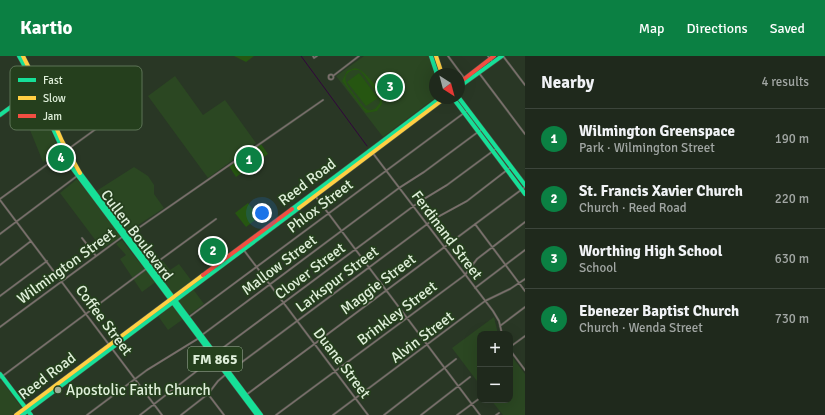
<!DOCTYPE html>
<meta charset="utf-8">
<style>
body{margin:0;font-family:Signika,sans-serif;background:#273125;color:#f1f3f6}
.controls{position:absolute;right:12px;bottom:12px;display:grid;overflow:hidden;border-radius:8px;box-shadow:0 4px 16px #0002}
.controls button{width:36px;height:36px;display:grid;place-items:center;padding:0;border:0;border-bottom:1px solid #3c453b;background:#1f291c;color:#f1f3f6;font:20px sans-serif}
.compass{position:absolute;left:429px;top:12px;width:36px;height:36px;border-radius:50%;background:#1f291c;box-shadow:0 4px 16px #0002;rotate:144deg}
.you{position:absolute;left:262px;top:157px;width:14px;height:14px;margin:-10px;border:3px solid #fff;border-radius:50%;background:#1a73e8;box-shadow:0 0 0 6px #1a73e833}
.badge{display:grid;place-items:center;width:26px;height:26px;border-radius:50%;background:#0b8043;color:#fff;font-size:13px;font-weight:700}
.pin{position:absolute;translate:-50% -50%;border:2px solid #fff;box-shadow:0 1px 4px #0006}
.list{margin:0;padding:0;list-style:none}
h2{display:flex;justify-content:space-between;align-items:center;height:52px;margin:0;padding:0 16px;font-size:17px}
h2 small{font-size:13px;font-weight:400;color:#a1a6a3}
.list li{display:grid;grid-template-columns:26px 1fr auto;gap:12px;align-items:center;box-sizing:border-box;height:60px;padding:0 16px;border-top:1px solid #3c453b}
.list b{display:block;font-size:15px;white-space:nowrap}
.list p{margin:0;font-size:13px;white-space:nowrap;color:#a1a6a3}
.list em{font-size:13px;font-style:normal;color:#a1a6a3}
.map{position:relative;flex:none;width:525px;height:359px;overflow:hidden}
header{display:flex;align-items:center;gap:24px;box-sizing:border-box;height:56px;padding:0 20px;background:#0b8043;color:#fff}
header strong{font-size:19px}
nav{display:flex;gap:22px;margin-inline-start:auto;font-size:14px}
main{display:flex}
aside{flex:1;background:#1f291c}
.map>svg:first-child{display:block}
.built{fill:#2b4722}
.green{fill:#265611;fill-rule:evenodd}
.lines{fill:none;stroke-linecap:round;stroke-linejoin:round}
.stream{stroke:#31053c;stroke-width:1}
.street-casing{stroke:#475344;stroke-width:2.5}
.fast-casing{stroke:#475344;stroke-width:5}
.slow-casing{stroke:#475344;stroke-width:5}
.jam-casing{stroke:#475344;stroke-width:5}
.street{stroke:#7b6f6c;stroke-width:1.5}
.fast{stroke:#16e098;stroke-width:4}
.slow{stroke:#ffcf43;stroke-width:4}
.jam{stroke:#f24e42;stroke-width:4}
.poi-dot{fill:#9faf9b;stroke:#253f1d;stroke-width:1.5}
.labels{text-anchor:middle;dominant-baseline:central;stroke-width:3.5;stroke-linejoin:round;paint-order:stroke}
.shield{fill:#253f1d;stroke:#a7baa1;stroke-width:1}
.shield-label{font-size:14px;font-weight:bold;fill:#dfefda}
.street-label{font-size:15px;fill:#dfefda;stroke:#253f1d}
.poi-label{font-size:15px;fill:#dfefda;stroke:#253f1d;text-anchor:start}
.key{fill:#253f1d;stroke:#5d7456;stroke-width:1}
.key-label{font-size:11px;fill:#dfefda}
</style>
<header>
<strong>Kartio</strong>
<nav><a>Map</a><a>Directions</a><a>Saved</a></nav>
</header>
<main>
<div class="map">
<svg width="525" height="359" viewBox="0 0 525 359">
<rect width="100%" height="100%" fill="#293725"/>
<path class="built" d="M364 0H429L435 19V42L383 81 336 20Z
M175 20 203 59 225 44 256 87 208 122 148 40Z
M48 67 60 97 53 102 43 106 30 74Z
M134 111 148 120 154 129V138L164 152 102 193 60 137 77 123 90 139Z
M122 184 146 215 163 205 170 214 179 208 191 224 193 233 204 248 168 274 158 260 178 245 161 222 142 236 120 203 126 199 116 188Z
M494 261 498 278H480V329L452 292Z
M510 298 525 318V359H503L491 344H510Z
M1 324 22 352 12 359H0V325Z"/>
<path class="green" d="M234 0H254L246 6Z
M355 12C365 13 384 38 382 48L377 55 366 57 342 25 347 15ZM353 14H359L362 17 379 40 380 47 375 53C372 54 369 55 366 53 362 50 358 44 355 40 349 32 338 20 353 14Z
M359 17 378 42 366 50 347 26Z
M261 88 268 98 236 121 229 110Z
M248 147 259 161 246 171 235 157Z"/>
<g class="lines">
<path class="stream" d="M301 0 367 90"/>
<defs>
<path id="street" d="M313 0 314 2 317 0
M448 0 465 23
M488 0 493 7
M503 0 525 29
M479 17 525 78
M328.5 21a2.5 2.5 0 1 1 5 0a2.5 2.5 0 1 1-5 0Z
M333 20 359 0
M67 94 122 54
M372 96 493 255 499 265 502 278
M313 137 480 359
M0 143 63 97
M0 144 162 359
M475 168 525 235
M0 178 77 120
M127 180 323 44
M82 182 96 200
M243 193 368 359
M0 209 31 185
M149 210 160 204 216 163
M475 232 525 194
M0 240 47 205
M189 261 468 54
M500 270 525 251
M0 271 122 181
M202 279 399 132 424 116 482 73
M510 291 525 280
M510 294 525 314
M216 297 419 146 447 129 497 92
M230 315 434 163 467 145 511 111
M0 322 146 213
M208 338 224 359
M246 339 525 131
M87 359 147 314 199 282
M140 359 202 311 213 300
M181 359 208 338 218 325 225 319
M276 359 465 219 477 203 525 166
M333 359 485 245 510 233 525 223
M384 359 456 303
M421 359 470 321
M457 359 480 342
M496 359 499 357"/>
<path id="fast" d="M19 0C40 36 52 77 73 113L257 359
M431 0 437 18
M459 31 502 0
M453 42 525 138
M459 42 525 129
M0 59 37 32
M80 117 261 359
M292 153 440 42
M0 318 31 359
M22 359 299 152"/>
<path id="slow" d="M23 0 37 28 62 85 80 117
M436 0 442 18
M299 152 445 42
M16 359 203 219"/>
<path id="jam" d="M459 27 494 0
M203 219 292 153"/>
</defs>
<use href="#street" class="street-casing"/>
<use href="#fast" class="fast-casing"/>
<use href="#slow" class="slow-casing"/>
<use href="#jam" class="jam-casing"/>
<use href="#street" class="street"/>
<use href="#fast" class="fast"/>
<use href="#slow" class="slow"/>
<use href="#jam" class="jam"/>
</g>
<circle class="poi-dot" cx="58" cy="334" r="4"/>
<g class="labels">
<rect class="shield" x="188" y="291" width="54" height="24" rx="3"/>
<g class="shield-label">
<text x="215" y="303">FM 865</text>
</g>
<g class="street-label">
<text transform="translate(307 126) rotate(-37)">Reed Road</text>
<text transform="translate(320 150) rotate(-37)">Phlox Street</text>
<text transform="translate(137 179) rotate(53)">Cullen Boulevard</text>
<text transform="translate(447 179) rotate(53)">Ferdinand Street</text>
<text transform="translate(279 209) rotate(-37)">Mallow Street</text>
<text transform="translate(66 210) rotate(-36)">Wilmington Street</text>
<text transform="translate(310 215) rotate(-37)">Clover Street</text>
<text transform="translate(337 223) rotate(-37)">Larkspur Street</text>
<text transform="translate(378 228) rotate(-37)">Maggie Street</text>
<text transform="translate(397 257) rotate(-37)">Brinkley Street</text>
<text transform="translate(104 264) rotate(53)">Coffee Street</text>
<text transform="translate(422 281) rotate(-37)">Alvin Street</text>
<text transform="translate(342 307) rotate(53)">Duane Street</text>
<text transform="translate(47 320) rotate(-37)">Reed Road</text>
</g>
<g class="poi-label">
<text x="66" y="334">Apostolic Faith Church</text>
</g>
</g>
<rect x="10" y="10" width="132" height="64" rx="6" class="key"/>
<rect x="18" y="22" width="18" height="4" fill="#16e098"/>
<rect x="18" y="40" width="18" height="4" fill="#ffcf43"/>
<rect x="18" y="58" width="18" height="4" fill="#f24e42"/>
<g class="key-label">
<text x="43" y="28">Fast</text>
<text x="43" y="46">Slow</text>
<text x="43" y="64">Jam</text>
</g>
</svg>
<div class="controls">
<button>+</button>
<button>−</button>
</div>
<svg class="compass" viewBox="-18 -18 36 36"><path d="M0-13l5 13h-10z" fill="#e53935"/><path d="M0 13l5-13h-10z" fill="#a1a6a3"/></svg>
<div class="you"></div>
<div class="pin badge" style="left:249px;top:104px">1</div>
<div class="pin badge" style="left:213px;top:195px">2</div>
<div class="pin badge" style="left:390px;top:31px">3</div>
<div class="pin badge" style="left:61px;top:102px">4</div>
</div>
<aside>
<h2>Nearby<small>4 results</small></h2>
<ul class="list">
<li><span class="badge">1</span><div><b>Wilmington Greenspace</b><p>Park · Wilmington Street</p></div><em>190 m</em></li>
<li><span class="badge">2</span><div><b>St. Francis Xavier Church</b><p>Church · Reed Road</p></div><em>220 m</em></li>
<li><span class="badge">3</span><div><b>Worthing High School</b><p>School</p></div><em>630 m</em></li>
<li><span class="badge">4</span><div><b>Ebenezer Baptist Church</b><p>Church · Wenda Street</p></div><em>730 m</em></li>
</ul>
</aside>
</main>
